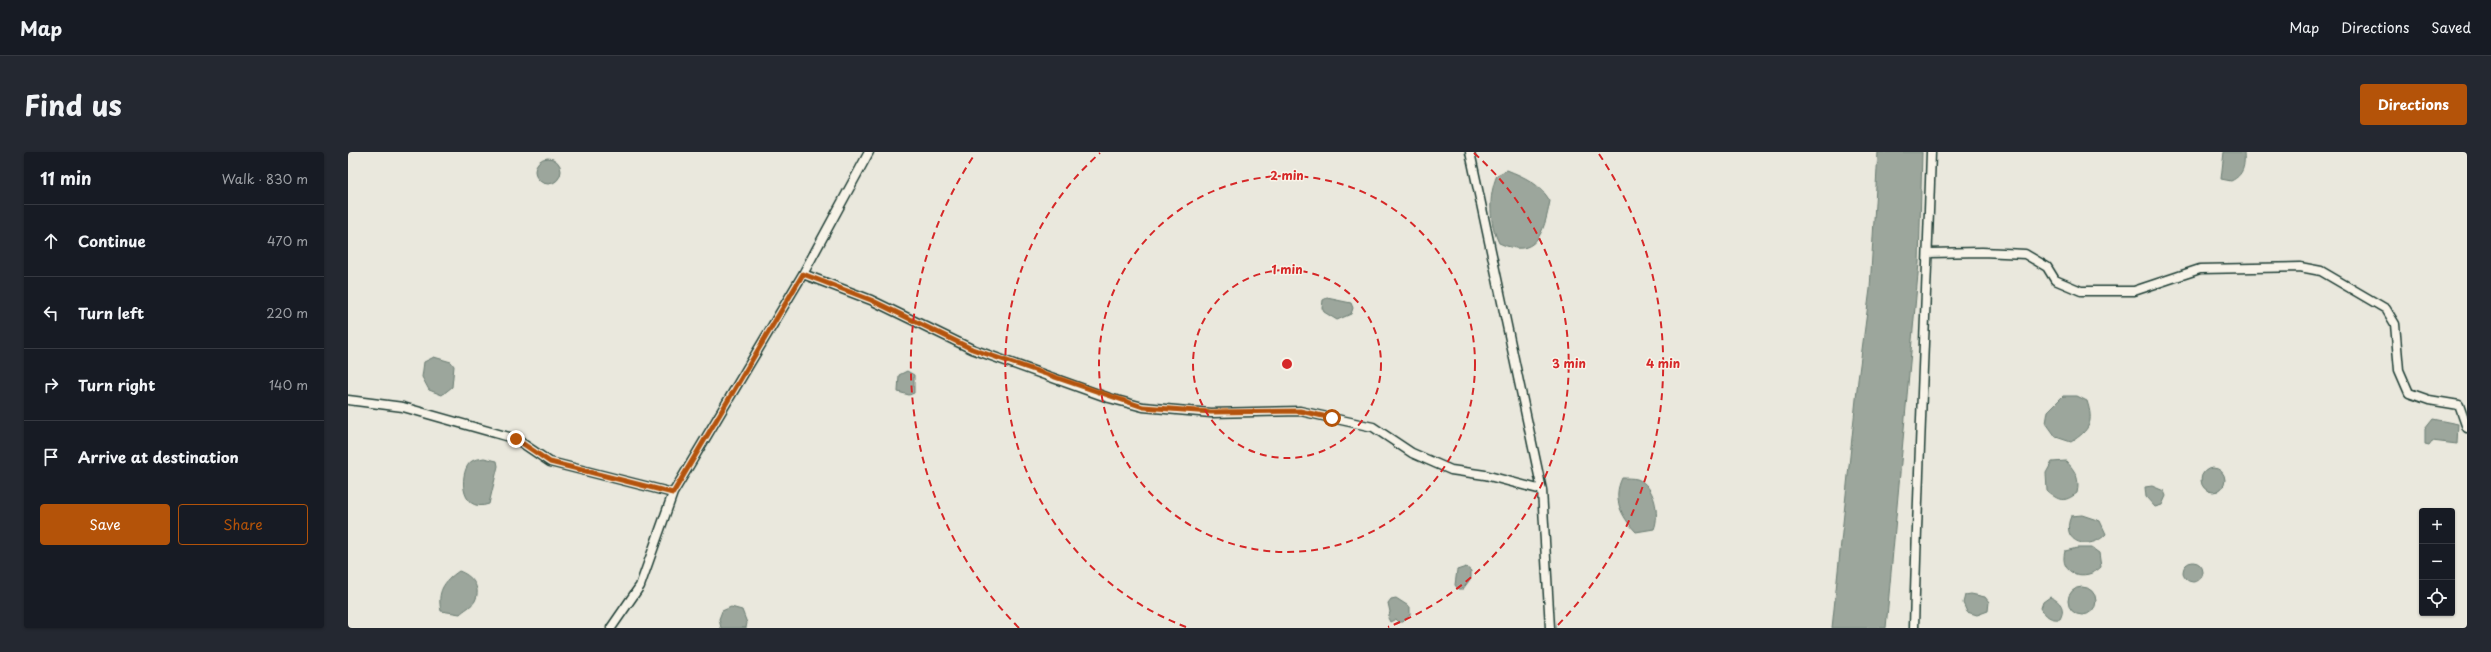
<!DOCTYPE html>
<meta charset="utf-8">
<style>
body{margin:0;font-family:"Playpen Sans",sans-serif;background:#242831;color:#f1f3f6}
.controls{position:absolute;right:12px;bottom:12px;display:grid;overflow:hidden;border-radius:4px;box-shadow:0 1px 3px #0004}
.controls button{width:36px;height:36px;display:grid;place-items:center;padding:0;border:0;border-bottom:1px solid #363941;background:#171b24;color:#f1f3f6;font:20px sans-serif}
.stop{position:absolute;width:12px;height:12px;margin:-9px;border:3px solid #b45309;border-radius:50%;background:#fff}
.stop.end{background:#b45309;border-color:#fff;box-shadow:0 1px 4px #0008}
.list{margin:0;padding:0;list-style:none}
h2{display:flex;justify-content:space-between;align-items:center;height:52px;margin:0;padding:0 16px;font-size:17px}
h2 small{font-size:13px;font-weight:400;color:#9ea1a6}
.list li{display:grid;grid-template-columns:26px 1fr auto;gap:12px;align-items:center;box-sizing:border-box;height:72px;padding:0 16px;border-top:1px solid #363941}
.list b{display:block;font-size:15px;white-space:nowrap}
.list em{font-size:13px;font-style:normal;color:#9ea1a6}
.actions{display:flex;gap:8px;padding:12px 16px}
.actions a{flex:1;padding:9px 0;border:1px solid #b45309;border-radius:4px;text-align:center;font-size:14px;color:#b45309}
.actions .main{background:#b45309;color:#fff}
.icon{flex:none;width:22px;height:22px;fill:none;stroke:currentColor;stroke-width:2;stroke-linecap:round;stroke-linejoin:round}
.map{position:relative;flex:none;width:2119px;height:476px;overflow:hidden;border-radius:4px}
header{display:flex;align-items:center;gap:24px;box-sizing:border-box;height:56px;padding:0 20px;background:#171b24;border-bottom:1px solid #363941}
header strong{font-size:19px}
nav{display:flex;gap:22px;margin-inline-start:auto;font-size:14px}
.intro{display:flex;align-items:center;justify-content:space-between;box-sizing:border-box;height:96px;padding:0 24px}
h1{margin:0;font-size:28px}
.button{padding:10px 18px;border-radius:4px;background:#b45309;color:#fff;font-size:14px;font-weight:700}
main{display:flex;gap:24px;padding:0 24px}
aside{flex:1;background:#171b24;border-radius:4px;box-shadow:0 1px 3px #0004}
.map>svg:first-child{display:block}
.water{fill:#9ca69c;stroke:#6a7c72}
.lines{fill:none;stroke-linecap:round;stroke-linejoin:round}
.street-casing{stroke:#1f3d34;stroke-width:11}
.street{stroke:#f7f3e8;stroke-width:8}
.route{stroke:#b45309;stroke-width:5}
.ring{fill:none;stroke:#d62828;stroke-width:2;stroke-dasharray:7 5}
.centre{fill:#d62828;stroke:#f7f3e8;stroke-width:2}
.ring-label{font-size:12px;text-anchor:middle;font-weight:bold;fill:#d62828;stroke:#f7f3e8;stroke-width:3;stroke-linejoin:round;paint-order:stroke}
</style>
<header>
<strong>Map</strong>
<nav><a>Map</a><a>Directions</a><a>Saved</a></nav>
</header>
<div class="intro"><h1>Find us</h1><a class="button">Directions</a></div>
<main>
<aside>
<h2>11 min<small>Walk · 830 m</small></h2>
<ul class="list">
<li><svg class="icon" aria-label="ahead" viewBox="0 0 24 24"><path d="M12 20V5M6 11l6-6 6 6"/></svg><div><b>Continue</b></div><em>470 m</em></li>
<li><svg class="icon" aria-label="left" viewBox="0 0 24 24"><path d="M17 20v-9H6M10 6l-5 5 5 5"/></svg><div><b>Turn left</b></div><em>220 m</em></li>
<li><svg class="icon" aria-label="right" viewBox="0 0 24 24"><path d="M7 20v-9h11M14 6l5 5-5 5"/></svg><div><b>Turn right</b></div><em>140 m</em></li>
<li><svg class="icon" aria-label="arrive" viewBox="0 0 24 24"><path d="M6 21V4h12l-3 4 3 4H6"/></svg><div><b>Arrive at destination</b></div></li>
</ul>
<div class="actions"><a class="main">Save</a><a>Share</a></div>
</aside>
<div class="map">
<svg width="2119" height="476" viewBox="0 0 2119 476">
<rect width="100%" height="100%" fill="#eae8dd"/>
<filter id="ink" filterUnits="userSpaceOnUse"><feTurbulence type="fractalNoise" baseFrequency=".025" numOctaves="2"/><feDisplacementMap in="SourceGraphic" scale="8" xChannelSelector="R" yChannelSelector="G"/><feConvolveMatrix kernelMatrix="1 2 1 2 8 2 1 2 1" color-interpolation-filters="sRGB"/></filter>
<g filter="url(#ink)">
<path class="water" d="M1530 0H1574L1571 111 1538 476H1484L1510 228 1522 137Z
M1876 0H1896C1897 13 1896 23 1883 29L1873 27Z
M187 19a13 13 0 1 1 26 0a13 13 0 1 1-26 0Z
M1159 18C1177 25 1192 32 1202 49 1196 81 1188 108 1151 91 1141 70 1140 45 1149 23Z
M979 146 1003 151 1005 156 1003 162 989 168 976 160 974 156 975 148Z
M86 205 103 210 106 214 104 235 94 243 81 238 74 225 76 210Z
M559 219 566 223V241L561 243 550 240 551 223Z
M1715 244H1729L1739 249C1746 270 1742 278 1723 290L1708 285 1698 271 1700 259Z
M2085 267 2110 272 2109 292 2084 289 2081 293 2077 292V277Z
M136 306 149 309 150 314 141 352C110 363 111 316 124 309 127 307 132 307 136 306Z
M1718 309C1728 319 1732 328 1729 341 1716 351 1711 349 1699 339L1698 321 1704 310Z
M1853 328a12 12 0 1 1 24 0a12 12 0 1 1-24 0Z
M1274 326C1278 326 1285 326 1289 327 1307 333 1312 363 1306 377L1288 380C1273 364 1264 347 1274 326Z
M1804 334 1816 339 1818 344 1814 353 1807 355 1798 345 1797 335Z
M1734 363 1752 369 1758 382C1743 399 1711 392 1723 364Z
M1729 396H1744L1751 401 1753 415C1738 430 1710 423 1717 399Z
M1835 420a10 10 0 1 1 20 0a10 10 0 1 1-20 0Z
M1118 415 1123 419V426L1115 437H1110L1107 433 1109 418Z
M111 419C123 423 134 435 127 449 124 454 116 458 112 462L93 459C89 440 95 430 111 419Z
M1720 449a14 14 0 1 1 28 0a14 14 0 1 1-28 0Z
M1623 442 1637 445 1641 450 1640 459 1629 463 1619 460 1615 451 1617 443Z
M1702 445C1712 449 1718 456 1712 467 1703 468 1698 465 1693 456L1695 450Z
M1048 446 1062 455V463L1055 470H1051L1048 467 1042 470 1040 466 1042 460 1040 451 1043 447Z
M383 455 394 458 399 471 398 476H373L371 467 374 459Z"/>
<g class="lines">
<defs>
<path id="street" d="M1122 0 1194 338 1202 476
M1580 101 1634 100 1677 102 1699 115 1707 128 1733 139H1786L1852 117 1952 115 1973 119 2038 157 2047 172 2051 218 2061 241 2081 248 2111 253 2119 276
M455 122 523 148 624 197 761 246 795 255 863 261 952 259 1025 275 1064 301 1103 318 1137 323 1194 338
M0 248 55 255 168 287 202 310 325 341
M263 476 292 434 325 341 455 122 521 0
M1566 476C1570 317 1578 159 1583 0"/>
</defs>
<use href="#street" class="street-casing"/>
<use href="#street" class="street"/>
</g>
</g>
<g class="lines" filter="url(#ink)">
<path class="route" d="M168 287 202 310 325 341 455 122 523 148 624 197 795 255 863 260 952 259 984 266"/>
</g>
<g class="ring">
<circle cx="939" cy="212" r="94"/>
<circle cx="939" cy="212" r="188"/>
<path d="M838 475A282 282 0 0 1 752 1M1126 1A282 282 0 0 1 1040 475"/>
<path d="M671 476A376 376 0 0 1 627 2M1251 2A376 376 0 0 1 1207 476"/>
</g>
<circle cx="939" cy="212" r="6" class="centre"/>
<g class="ring-label">
<text x="939" y="28">2 min</text>
<text x="939" y="122">1 min</text>
<text x="1221" y="216">3 min</text>
<text x="1315" y="216">4 min</text>
</g>
</svg>
<div class="controls">
<button>+</button>
<button>−</button>
<button><svg class="icon" aria-label="locate" viewBox="0 0 24 24"><circle cx="12" cy="12" r="6"/><path d="M12 2v4M12 18v4M2 12h4M18 12h4"/></svg></button>
</div>
<div class="stop" style="left:984px;top:266px"></div>
<div class="stop end" style="left:168px;top:287px"></div>
</div>
</main>
